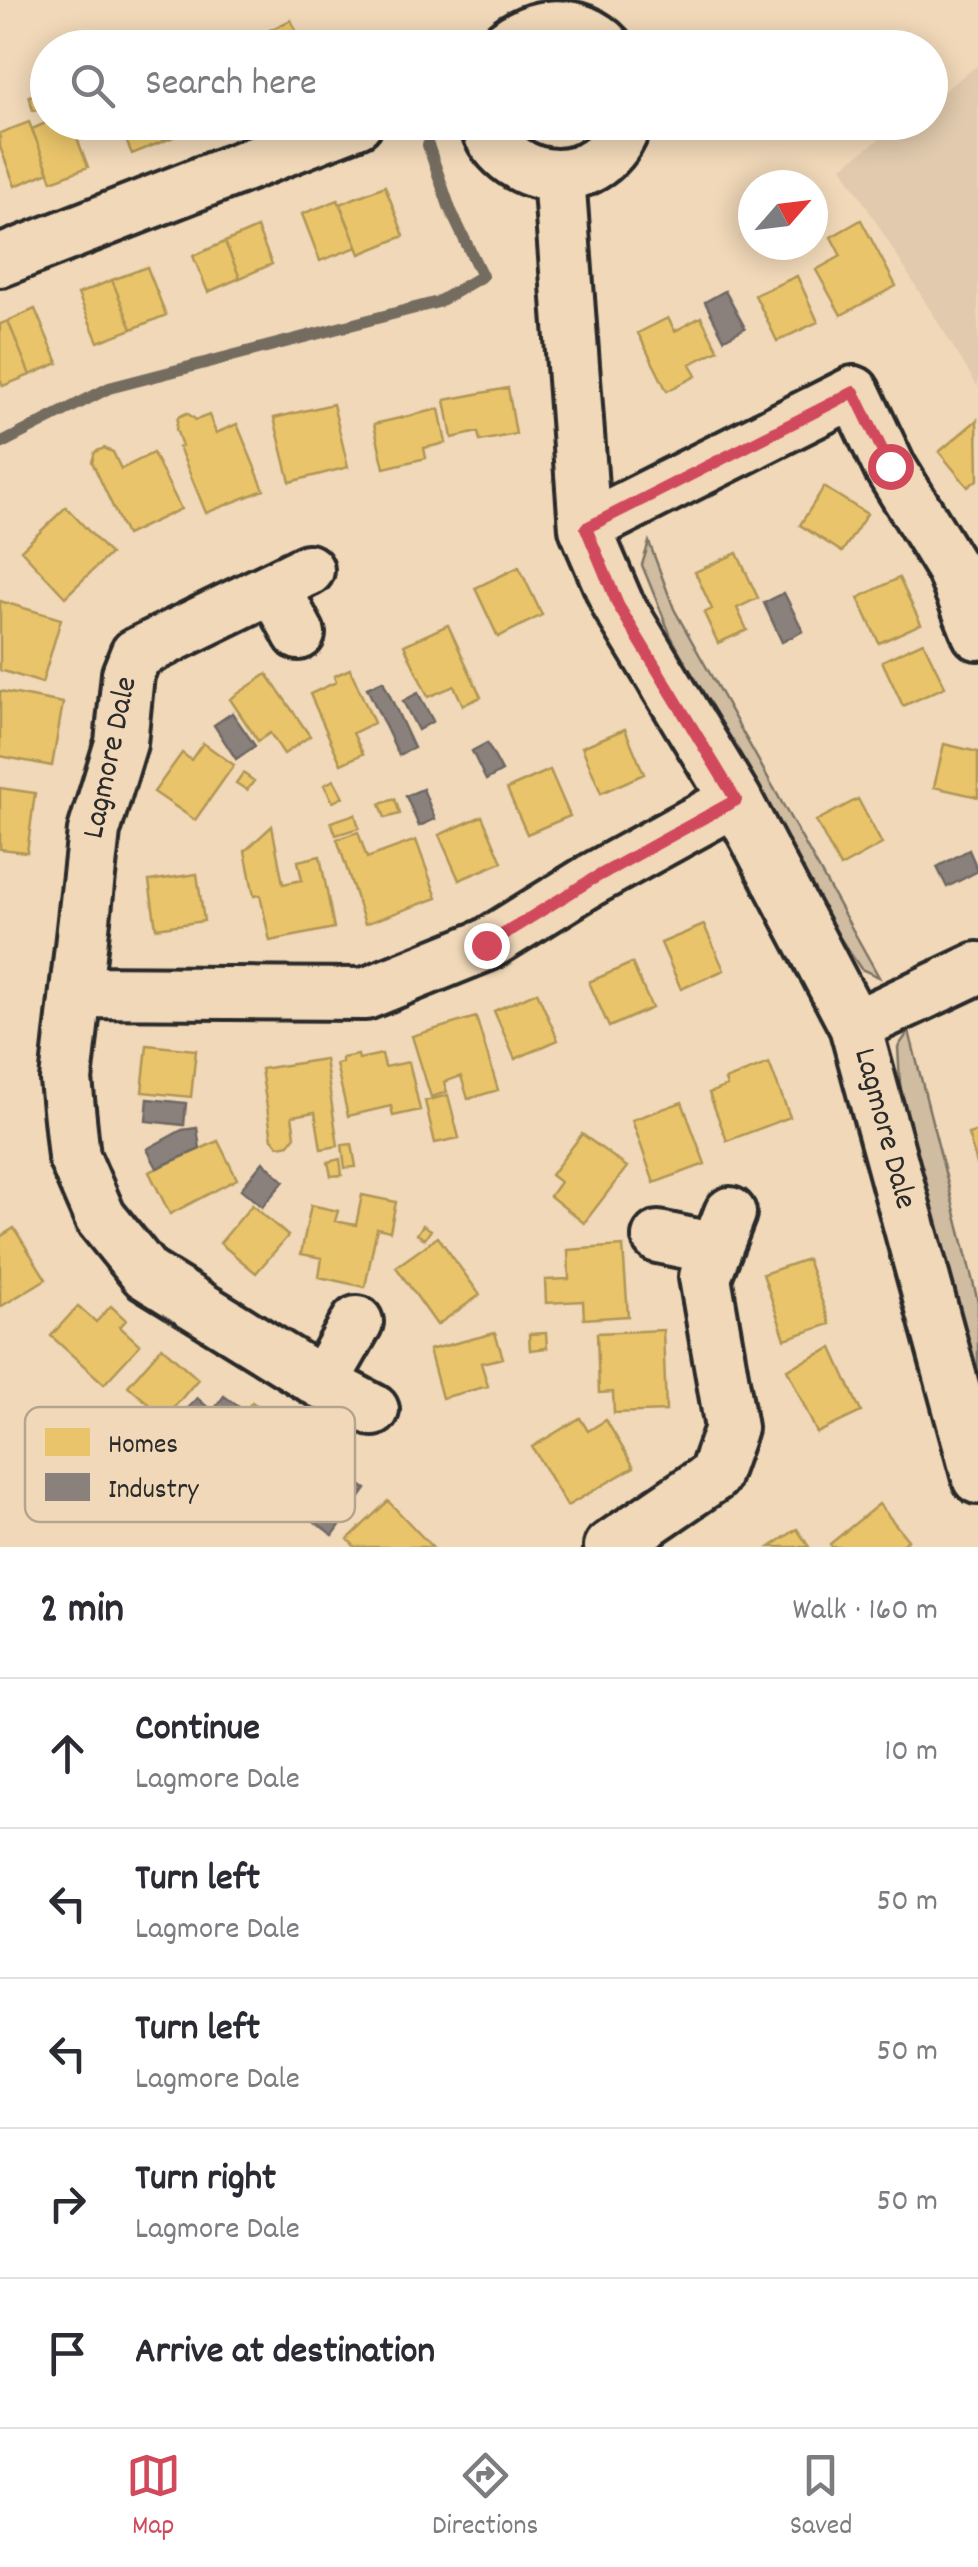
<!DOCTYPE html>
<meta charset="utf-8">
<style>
body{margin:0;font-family:Dekko,sans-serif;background:#f2f2f3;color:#2b2b33}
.compass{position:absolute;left:738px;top:170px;width:90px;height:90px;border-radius:50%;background:#fff;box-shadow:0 5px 25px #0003;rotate:62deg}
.stop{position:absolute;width:30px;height:30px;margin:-22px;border:8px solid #d1495b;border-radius:50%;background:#fff}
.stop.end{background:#d1495b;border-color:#fff;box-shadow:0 2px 10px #0008}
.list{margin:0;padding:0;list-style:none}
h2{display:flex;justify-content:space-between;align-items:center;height:130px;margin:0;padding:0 40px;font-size:42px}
h2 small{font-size:32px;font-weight:400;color:#7c7c81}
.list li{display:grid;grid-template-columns:65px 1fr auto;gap:30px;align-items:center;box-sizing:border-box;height:150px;padding:0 40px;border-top:2px solid #e1e1e2}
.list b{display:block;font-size:38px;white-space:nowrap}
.list p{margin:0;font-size:32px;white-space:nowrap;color:#7c7c81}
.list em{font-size:32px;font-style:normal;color:#7c7c81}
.icon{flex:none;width:55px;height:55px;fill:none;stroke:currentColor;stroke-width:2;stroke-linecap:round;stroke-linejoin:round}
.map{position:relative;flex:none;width:978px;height:1547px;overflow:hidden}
.search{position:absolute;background:#fff;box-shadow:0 5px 25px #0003;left:30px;right:30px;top:30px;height:110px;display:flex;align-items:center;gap:25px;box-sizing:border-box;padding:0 35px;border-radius:55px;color:#7c7c81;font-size:38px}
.sheet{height:880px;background:#fff}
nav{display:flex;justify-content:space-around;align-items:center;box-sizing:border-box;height:140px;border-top:2px solid #e1e1e2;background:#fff;font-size:28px;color:#7c7c81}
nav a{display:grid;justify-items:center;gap:5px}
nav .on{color:#d1495b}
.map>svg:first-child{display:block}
.built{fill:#e1caad}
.green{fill:#d0bca0;stroke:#7e7466;stroke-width:2.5}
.homes{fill:#e9c46a;stroke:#b09657;stroke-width:2.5}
.industry{fill:#8a817c;stroke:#6e6764;stroke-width:2.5}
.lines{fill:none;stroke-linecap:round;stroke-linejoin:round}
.stream{stroke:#756c60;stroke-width:12}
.street-casing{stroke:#2b2b2b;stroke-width:58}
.street{stroke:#f0d8b8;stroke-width:50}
.route{stroke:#d1495b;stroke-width:12}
.labels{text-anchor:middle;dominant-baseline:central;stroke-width:10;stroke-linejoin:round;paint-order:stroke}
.street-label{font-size:32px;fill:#2b2b2b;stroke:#f0d8b8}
.key{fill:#f0d8b8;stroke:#b5a48e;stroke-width:2.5}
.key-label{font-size:28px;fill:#2b2b2b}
</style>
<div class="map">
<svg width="978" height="1547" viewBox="0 0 978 1547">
<rect width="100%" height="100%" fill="#f0d8b8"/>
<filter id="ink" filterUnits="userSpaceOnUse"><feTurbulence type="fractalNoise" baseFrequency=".01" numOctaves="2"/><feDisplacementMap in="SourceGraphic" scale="20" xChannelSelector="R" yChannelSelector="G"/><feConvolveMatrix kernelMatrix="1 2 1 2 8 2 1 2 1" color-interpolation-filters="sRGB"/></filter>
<g filter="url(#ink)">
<path class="built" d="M978 65V387L842 167 901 123 930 122 931 100Z"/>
<path class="green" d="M649 542 674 609 879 977 861 969 815 901 671 636 642 565Z
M909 1031 978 1302V1380L901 1100 898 1047Z"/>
<path class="homes" d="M291 20 304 48H247L245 42Z
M42 93 46 108 33 111 29 96Z
M29 122 49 172 15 186 0 147V133Z
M48 122H71L88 167 52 181 32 129Z
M118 122H156L164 141 132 154Z
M156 122H194L196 127 164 141Z
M385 186 404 236 360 254 340 204Z
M338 200 357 247 320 261 302 214Z
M861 220 896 286 841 315 816 270 841 256 831 237Z
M257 228 272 264 240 278 225 242Z
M225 242 240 278 208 292 193 256Z
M147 267 166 315 132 329 112 280Z
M797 276 818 322 777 341 755 295Z
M112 280 132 329 98 342 78 294Z
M35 309 58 363 30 375 8 321Z
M701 317 718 350 690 364 696 376 667 391 638 333 668 318 675 331Z
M8 321 30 375 3 386 0 379V324Z
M508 388 516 434 480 441 478 432 452 438 445 400Z
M333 404 348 467 290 482 274 418Z
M439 409 446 443 424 448 426 458 384 468 374 424Z
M187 413 196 420 209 415 216 433 237 424 264 490 206 513 179 447 182 446 176 429 178 417Z
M977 420 978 479 968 487 939 452Z
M104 448 113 452 121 469 153 453 181 509 126 535 92 462 95 452Z
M824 487 867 514 842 552 800 525Z
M66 507 110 554 65 597 21 550Z
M737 553 758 598 737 608 747 630 718 643 704 613 712 609 695 572Z
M519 567 542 615 498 637 475 588Z
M899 578 921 624 879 643 858 598Z
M0 601 61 619 42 683 0 670Z
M448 625 481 697 463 705 454 686 428 697 404 645Z
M923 642 945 687 903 706 882 661Z
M350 669 374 723 353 733 363 754 341 764 310 694 336 682 334 676Z
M267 674 310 736 284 754 270 733 258 741 230 699Z
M0 691 63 703 52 766 0 756Z
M625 729 644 774 601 793 582 747Z
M203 743 234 765 195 820 154 792 182 753 191 760Z
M944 744 978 752V797L934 787Z
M550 770 570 816 527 834 507 789Z
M243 773 254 781 247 790 236 783Z
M334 780 343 797 333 802 324 785Z
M0 788 35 793 27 852 0 849Z
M395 799 400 814 385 818 380 804Z
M858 799 882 844 840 867 816 821Z
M355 814 359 828 336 835 331 822Z
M482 816 502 862 459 880 439 835Z
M272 826 283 884 302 880 298 861 320 856 334 928 270 941 260 895 254 896 245 851Z
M358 832 367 858 416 840 437 898 365 924 337 839Z
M197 874 204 921 156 928 149 881Z
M704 925 724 970 681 989 661 943Z
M632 963 652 1008 609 1027 589 982Z
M537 992 558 1040 515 1059 494 1011Z
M476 1017 498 1090 468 1099 461 1076 444 1082 447 1092 431 1097 412 1036Z
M147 1045 196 1050 191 1097 142 1092Z
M382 1054 385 1067 409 1062 420 1110 393 1116 391 1106 348 1116 336 1064 342 1063V1058L358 1055 359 1059Z
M325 1059 338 1146 321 1149 315 1112 292 1116 295 1136 289 1144 279 1146 272 1139 261 1069Z
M769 1063 790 1117 727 1141 709 1093 727 1086 725 1080Z
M448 1095 459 1138 435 1143 425 1101Z
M682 1102 705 1164 654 1183 632 1120Z
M978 1131V1167L968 1134Z
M582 1134 627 1167 584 1223 550 1196 560 1182 551 1175Z
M218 1141 237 1179 170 1214 149 1172Z
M352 1144 356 1167 345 1168 342 1145Z
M340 1159 342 1175 331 1176 328 1162Z
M362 1195 396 1202 390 1231 377 1228 365 1287 319 1277 322 1258 301 1254 311 1205 338 1211 335 1221 356 1225Z
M252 1205 288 1236 256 1273 220 1243Z
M423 1225 431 1230 425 1239 417 1234Z
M14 1228 46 1279 0 1307V1237Z
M438 1237 480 1295 437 1325 396 1267Z
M623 1246 628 1316 584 1319 583 1301 546 1303 545 1280 569 1279 568 1250Z
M807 1259 830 1324 785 1339 763 1274Z
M78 1306 96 1322 111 1306 126 1320 120 1327 140 1345 104 1384 51 1336Z
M663 1330 666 1411 614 1413 613 1392 599 1393 597 1333Z
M495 1333 503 1358 481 1363 488 1386 442 1398 429 1350Z
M546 1333 547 1348 530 1350 529 1334Z
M162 1347 198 1379 165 1418 128 1386Z
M832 1348 861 1412 817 1433 787 1369Z
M252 1402 289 1428 259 1468 223 1441Z
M580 1418 588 1431 606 1420 634 1467 567 1506 532 1447Z
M388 1501 432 1547H355L348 1539Z
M879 1504 908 1540 899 1547H832L830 1544Z
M797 1529 809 1547H770Z"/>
<path class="industry" d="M725 291 745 328 724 339 705 302Z
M784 593 803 631 782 642 764 603Z
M383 681 414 748 399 755 367 688Z
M418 693 433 721 418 730 403 701Z
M232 713 255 746 236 759 214 725Z
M487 743 502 771 486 780 472 751Z
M423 789 435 819 419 826 406 796Z
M969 850 978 871 947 887 937 867Z
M148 1099 186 1103 184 1125 146 1121Z
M197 1128 200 1149 157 1168 147 1149 182 1130Z
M263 1162 284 1181 262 1207 241 1189Z
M224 1396 242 1409 218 1442 200 1429Z
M197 1398 211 1410 186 1438 172 1426Z
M347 1476 366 1489 333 1535 315 1522Z"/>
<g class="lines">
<path class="stream" d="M0 444 109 388 438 302 482 276 450 209 428 145"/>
<defs>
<path id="street" d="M503 48C532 21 579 17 607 48
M484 122C509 191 603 194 626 122
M559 176 585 528 618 605 736 800 855 1026 978 1478
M0 261 357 122
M585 528 854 392 889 466 952 569 978 634
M308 570 136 654 128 674 121 743 94 831 66 1080 74 1157 100 1217 146 1274 322 1383 373 1410
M274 587 299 634
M76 992 365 994 486 945 591 880 736 800
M855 1026 978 968
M658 1237 716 1249
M322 1383 357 1322
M610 1547 714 1476 731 1428 705 1277 730 1213"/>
</defs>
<use href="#street" class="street-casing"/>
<use href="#street" class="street"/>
</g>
</g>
<g class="lines" filter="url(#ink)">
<path class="route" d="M486 945 591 880 736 800 618 605 586 528 854 392 890 466"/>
</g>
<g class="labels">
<g class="street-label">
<text transform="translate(112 758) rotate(-78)">Lagmore Dale</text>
<text transform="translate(883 1129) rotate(75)">Lagmore Dale</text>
</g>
</g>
<rect x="25" y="1407" width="330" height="115" rx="15" class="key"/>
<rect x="45" y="1428" width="45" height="28" fill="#e9c46a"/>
<rect x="45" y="1473" width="45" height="28" fill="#8a817c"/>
<g class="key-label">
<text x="108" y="1452">Homes</text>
<text x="108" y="1497">Industry</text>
</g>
</svg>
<svg class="compass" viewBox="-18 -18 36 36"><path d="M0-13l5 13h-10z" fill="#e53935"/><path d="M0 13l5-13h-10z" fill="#7c7c81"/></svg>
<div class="stop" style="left:890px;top:466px"></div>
<div class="stop end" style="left:486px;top:945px"></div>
<div class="search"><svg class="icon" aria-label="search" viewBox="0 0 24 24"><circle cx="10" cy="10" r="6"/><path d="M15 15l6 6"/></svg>Search here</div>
</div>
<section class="sheet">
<h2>2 min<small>Walk · 160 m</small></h2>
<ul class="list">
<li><svg class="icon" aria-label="ahead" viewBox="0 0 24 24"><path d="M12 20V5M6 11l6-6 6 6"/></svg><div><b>Continue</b><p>Lagmore Dale</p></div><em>10 m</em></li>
<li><svg class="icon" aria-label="left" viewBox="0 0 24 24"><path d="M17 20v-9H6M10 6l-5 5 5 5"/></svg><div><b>Turn left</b><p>Lagmore Dale</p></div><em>50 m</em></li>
<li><svg class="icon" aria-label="left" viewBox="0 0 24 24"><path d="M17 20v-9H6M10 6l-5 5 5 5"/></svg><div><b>Turn left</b><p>Lagmore Dale</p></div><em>50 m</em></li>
<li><svg class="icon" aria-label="right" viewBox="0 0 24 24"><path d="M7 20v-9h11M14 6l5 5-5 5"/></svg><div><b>Turn right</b><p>Lagmore Dale</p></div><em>50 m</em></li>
<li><svg class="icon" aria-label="arrive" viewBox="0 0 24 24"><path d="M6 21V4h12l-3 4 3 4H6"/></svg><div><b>Arrive at destination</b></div></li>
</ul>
</section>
<nav>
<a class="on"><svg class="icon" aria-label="map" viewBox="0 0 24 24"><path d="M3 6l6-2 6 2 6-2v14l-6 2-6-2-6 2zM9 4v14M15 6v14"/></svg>Map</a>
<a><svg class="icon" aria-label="directions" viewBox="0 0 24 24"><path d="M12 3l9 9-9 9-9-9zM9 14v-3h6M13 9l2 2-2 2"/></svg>Directions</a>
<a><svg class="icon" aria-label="saved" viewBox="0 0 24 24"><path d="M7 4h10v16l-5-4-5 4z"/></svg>Saved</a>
</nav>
